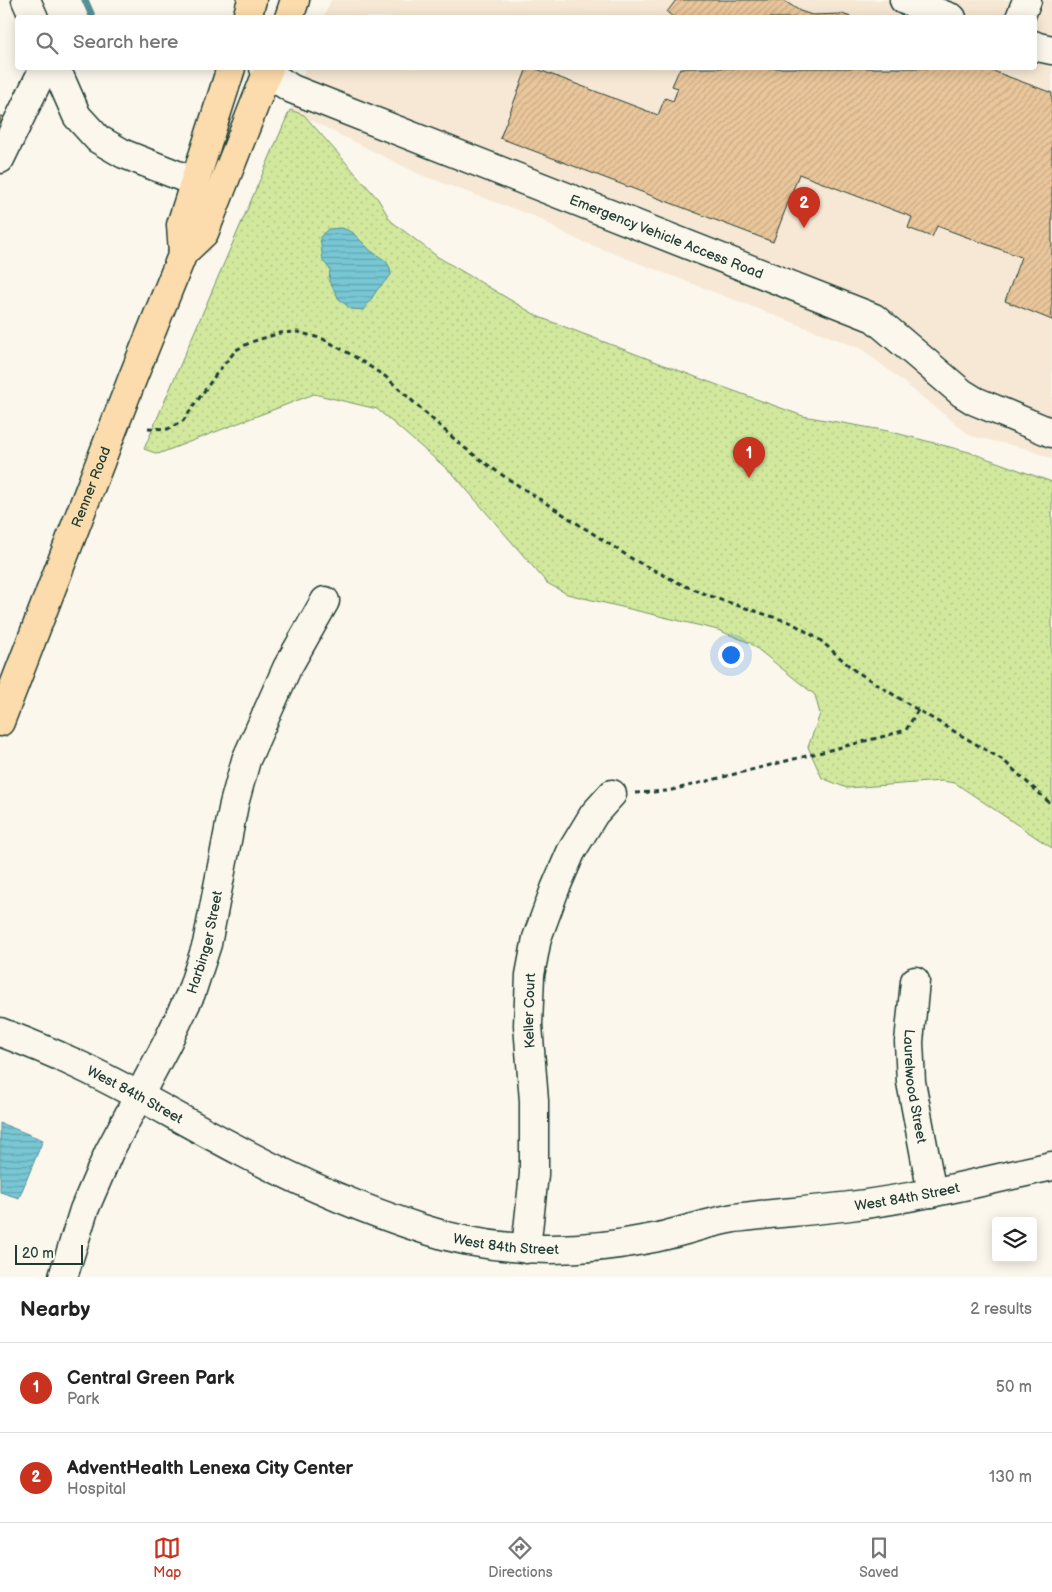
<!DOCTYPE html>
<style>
body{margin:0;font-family:"Balsamiq Sans",sans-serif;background:#f6f6f6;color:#222}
.controls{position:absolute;right:15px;bottom:15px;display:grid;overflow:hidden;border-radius:5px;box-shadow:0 2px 12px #0003}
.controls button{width:45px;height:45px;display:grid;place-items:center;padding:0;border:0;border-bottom:1px solid #e0e0e0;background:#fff;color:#222;font:25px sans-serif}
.scale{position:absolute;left:15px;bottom:12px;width:68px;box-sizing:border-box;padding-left:5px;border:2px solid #1f3d34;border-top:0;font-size:14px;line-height:18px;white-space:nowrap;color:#1f3d34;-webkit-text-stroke:4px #fbf7ec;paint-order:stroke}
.you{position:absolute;left:730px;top:654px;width:18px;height:18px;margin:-12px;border:4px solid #fff;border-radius:50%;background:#1a73e8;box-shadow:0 0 0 8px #1a73e833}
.badge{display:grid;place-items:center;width:32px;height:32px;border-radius:50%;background:#c8321e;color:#fff;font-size:16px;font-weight:700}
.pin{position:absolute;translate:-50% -41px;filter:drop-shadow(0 1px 2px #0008)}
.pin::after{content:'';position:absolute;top:26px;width:18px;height:15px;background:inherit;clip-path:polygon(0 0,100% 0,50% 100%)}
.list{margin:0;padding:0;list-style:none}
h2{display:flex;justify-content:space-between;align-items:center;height:65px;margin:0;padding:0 20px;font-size:21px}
h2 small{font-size:16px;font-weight:400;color:#767676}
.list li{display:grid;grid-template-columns:32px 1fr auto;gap:15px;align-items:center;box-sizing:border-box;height:90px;padding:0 20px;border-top:1px solid #e0e0e0}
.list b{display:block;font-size:19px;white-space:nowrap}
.list p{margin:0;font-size:16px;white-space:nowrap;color:#767676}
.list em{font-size:16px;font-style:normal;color:#767676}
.icon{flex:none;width:28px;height:28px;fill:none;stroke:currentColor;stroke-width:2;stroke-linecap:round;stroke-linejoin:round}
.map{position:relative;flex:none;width:1052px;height:1277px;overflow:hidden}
.search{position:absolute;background:#fff;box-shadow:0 2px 12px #0003;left:15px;right:15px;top:15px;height:55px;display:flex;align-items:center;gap:12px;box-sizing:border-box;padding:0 18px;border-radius:5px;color:#767676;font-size:19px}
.sheet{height:245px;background:#fff}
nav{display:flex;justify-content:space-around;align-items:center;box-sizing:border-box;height:70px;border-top:1px solid #e0e0e0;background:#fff;font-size:14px;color:#767676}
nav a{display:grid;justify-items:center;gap:2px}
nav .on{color:#c8321e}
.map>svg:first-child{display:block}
.built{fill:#f6e8d4}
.park{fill:url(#park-dots);stroke:#789268}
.water{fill:url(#water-rules);stroke:#549095}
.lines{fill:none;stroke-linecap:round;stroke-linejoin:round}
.stream{stroke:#549095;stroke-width:7}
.building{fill:url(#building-hatch);stroke:#1f3d34}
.minor-casing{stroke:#1f3d34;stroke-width:31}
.major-casing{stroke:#1f3d34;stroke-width:31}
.path{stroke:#1f3d34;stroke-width:3;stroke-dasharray:5 4;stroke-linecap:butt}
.minor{stroke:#fbf7ec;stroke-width:28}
.major{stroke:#fcdcac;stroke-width:28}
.labels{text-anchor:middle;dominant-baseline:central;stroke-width:4;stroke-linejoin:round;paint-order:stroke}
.street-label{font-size:14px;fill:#1f3d34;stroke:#fbf7ec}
</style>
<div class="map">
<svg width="1052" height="1277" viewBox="0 0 1052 1277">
<defs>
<pattern id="park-dots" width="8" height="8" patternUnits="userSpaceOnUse" patternTransform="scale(1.25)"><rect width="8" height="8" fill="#d1e89d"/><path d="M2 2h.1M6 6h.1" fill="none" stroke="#b3c888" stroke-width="1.8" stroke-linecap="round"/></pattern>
<pattern id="water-rules" width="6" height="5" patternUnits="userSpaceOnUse" patternTransform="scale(1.25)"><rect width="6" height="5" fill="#78c7d5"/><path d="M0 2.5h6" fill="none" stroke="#62a3ae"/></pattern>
<pattern id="building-hatch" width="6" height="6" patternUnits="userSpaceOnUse" patternTransform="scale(1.25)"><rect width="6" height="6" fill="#eac69b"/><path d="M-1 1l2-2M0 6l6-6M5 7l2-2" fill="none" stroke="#c8ab86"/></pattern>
</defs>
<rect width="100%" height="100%" fill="#fbf7ec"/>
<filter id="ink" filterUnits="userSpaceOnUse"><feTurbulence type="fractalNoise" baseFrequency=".02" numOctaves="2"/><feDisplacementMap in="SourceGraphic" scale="10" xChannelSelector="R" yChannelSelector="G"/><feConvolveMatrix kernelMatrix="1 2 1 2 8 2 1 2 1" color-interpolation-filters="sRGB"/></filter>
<g filter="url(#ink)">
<path class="built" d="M331 0H1052V459L1024 448 971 436 862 349 576 239 536 217 421 175 290 110 306 68H1034V18L324 17Z"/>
<path class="park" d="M290 110 304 115 378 199 391 221 438 257 539 317 701 379 803 416 888 431 969 452 1052 482V848L955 783 942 781 847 788 822 778 808 747 820 714 815 695 750 643 718 630 567 594 547 583 454 475 377 409 314 394 158 454 144 449Z"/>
<path class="water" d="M342 228 352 232 371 251 386 261 390 268 391 275 377 290 364 310 351 309 339 299 329 281 330 269 323 261 320 237 328 229Z
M0 1123 43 1140 19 1198 0 1192Z"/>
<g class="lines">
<path class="stream" d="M85 0 93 18"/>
</g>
<path class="building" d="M676 0H783L800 11 812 15 842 14 854 18H674L667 12Z
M527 68H534L658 115 665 98 673 101 678 88 672 86 680 68H985L1052 93V320L1005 301 1021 257 937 226 932 237 908 228 912 217 799 174 773 242 500 138Z
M0 115 5 118 0 128Z"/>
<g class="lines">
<defs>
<g id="minor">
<path d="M26 0 34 18"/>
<path d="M904 0 952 18"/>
<path d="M1020 18 1027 0"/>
<path d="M1034 45 1038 47 1052 50"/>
<path d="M56 68 77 116 98 139 124 154 195 182"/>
<path id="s1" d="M264 68 267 73 292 89 874 318 962 393 975 401 1052 433"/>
<path d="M0 159 44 68"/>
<path id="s2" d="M915 981 909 1042 911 1082 932 1193"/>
<path id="s3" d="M0 1032C24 1041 49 1051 72 1062 131 1089 186 1123 244 1153 301 1183 361 1209 423 1229 495 1253 574 1254 648 1239 677 1234 705 1223 734 1218 773 1213 812 1211 850 1206 918 1198 985 1181 1052 1166"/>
<path id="s4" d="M526 1249 534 1174V1101L528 1025 530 975 537 938 555 889 571 852 594 814 612 794"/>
<path id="s5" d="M63 1277 84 1210 109 1152 166 1045 191 993 207 944 234 804 246 760 287 668 325 601"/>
</g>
<g id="major">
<path d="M247 18 252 0"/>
<path d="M289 18 295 0"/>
<path d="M183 253 181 225 231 68"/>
<path id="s6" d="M0 722 133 377 183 253 204 233 269 68"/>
</g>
</defs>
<use href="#minor" class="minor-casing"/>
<use href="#major" class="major-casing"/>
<path class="path" d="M148 428 168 429 183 421 217 373 236 350 251 342 280 333 298 332 323 339 352 355 386 377 462 446 499 473 634 560 683 585 718 599 792 623 820 640 854 670 918 710 1003 760 1052 805
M635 793 668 791 885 736 906 730 918 710"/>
<use href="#minor" class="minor"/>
<use href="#major" class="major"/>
</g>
</g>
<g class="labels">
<g class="street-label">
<text stroke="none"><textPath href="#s1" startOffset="438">Emergency Vehicle Access Road</textPath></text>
<text stroke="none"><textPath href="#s6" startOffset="252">Renner Road</textPath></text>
<text stroke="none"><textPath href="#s5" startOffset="365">Harbinger Street</textPath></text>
<text stroke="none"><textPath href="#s4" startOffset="239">Keller Court</textPath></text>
<text stroke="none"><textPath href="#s2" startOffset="106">Laurelwood Street</textPath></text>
<text stroke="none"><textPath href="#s3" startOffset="149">West 84th Street</textPath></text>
<text stroke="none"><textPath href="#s3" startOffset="958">West 84th Street</textPath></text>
<text stroke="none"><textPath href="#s3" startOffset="552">West 84th Street</textPath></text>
</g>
</g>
</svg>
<div class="controls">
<button><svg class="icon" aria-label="layers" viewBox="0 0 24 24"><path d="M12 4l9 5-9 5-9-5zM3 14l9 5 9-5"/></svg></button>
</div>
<div class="scale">20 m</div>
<div class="you"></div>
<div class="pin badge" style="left:749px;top:478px">1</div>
<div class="pin badge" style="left:804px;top:228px">2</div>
<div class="search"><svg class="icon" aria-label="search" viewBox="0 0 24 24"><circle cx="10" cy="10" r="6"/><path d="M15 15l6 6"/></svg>Search here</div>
</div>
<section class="sheet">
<h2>Nearby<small>2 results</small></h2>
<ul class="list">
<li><span class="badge">1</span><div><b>Central Green Park</b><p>Park</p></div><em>50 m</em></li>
<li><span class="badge">2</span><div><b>AdventHealth Lenexa City Center</b><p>Hospital</p></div><em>130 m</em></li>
</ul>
</section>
<nav>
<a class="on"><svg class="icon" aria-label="map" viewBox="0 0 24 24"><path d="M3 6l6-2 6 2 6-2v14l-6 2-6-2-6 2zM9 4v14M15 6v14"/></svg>Map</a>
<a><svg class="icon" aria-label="directions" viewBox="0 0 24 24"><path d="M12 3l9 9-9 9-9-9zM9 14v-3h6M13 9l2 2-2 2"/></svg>Directions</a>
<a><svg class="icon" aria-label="saved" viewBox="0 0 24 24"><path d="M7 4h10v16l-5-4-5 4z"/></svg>Saved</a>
</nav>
